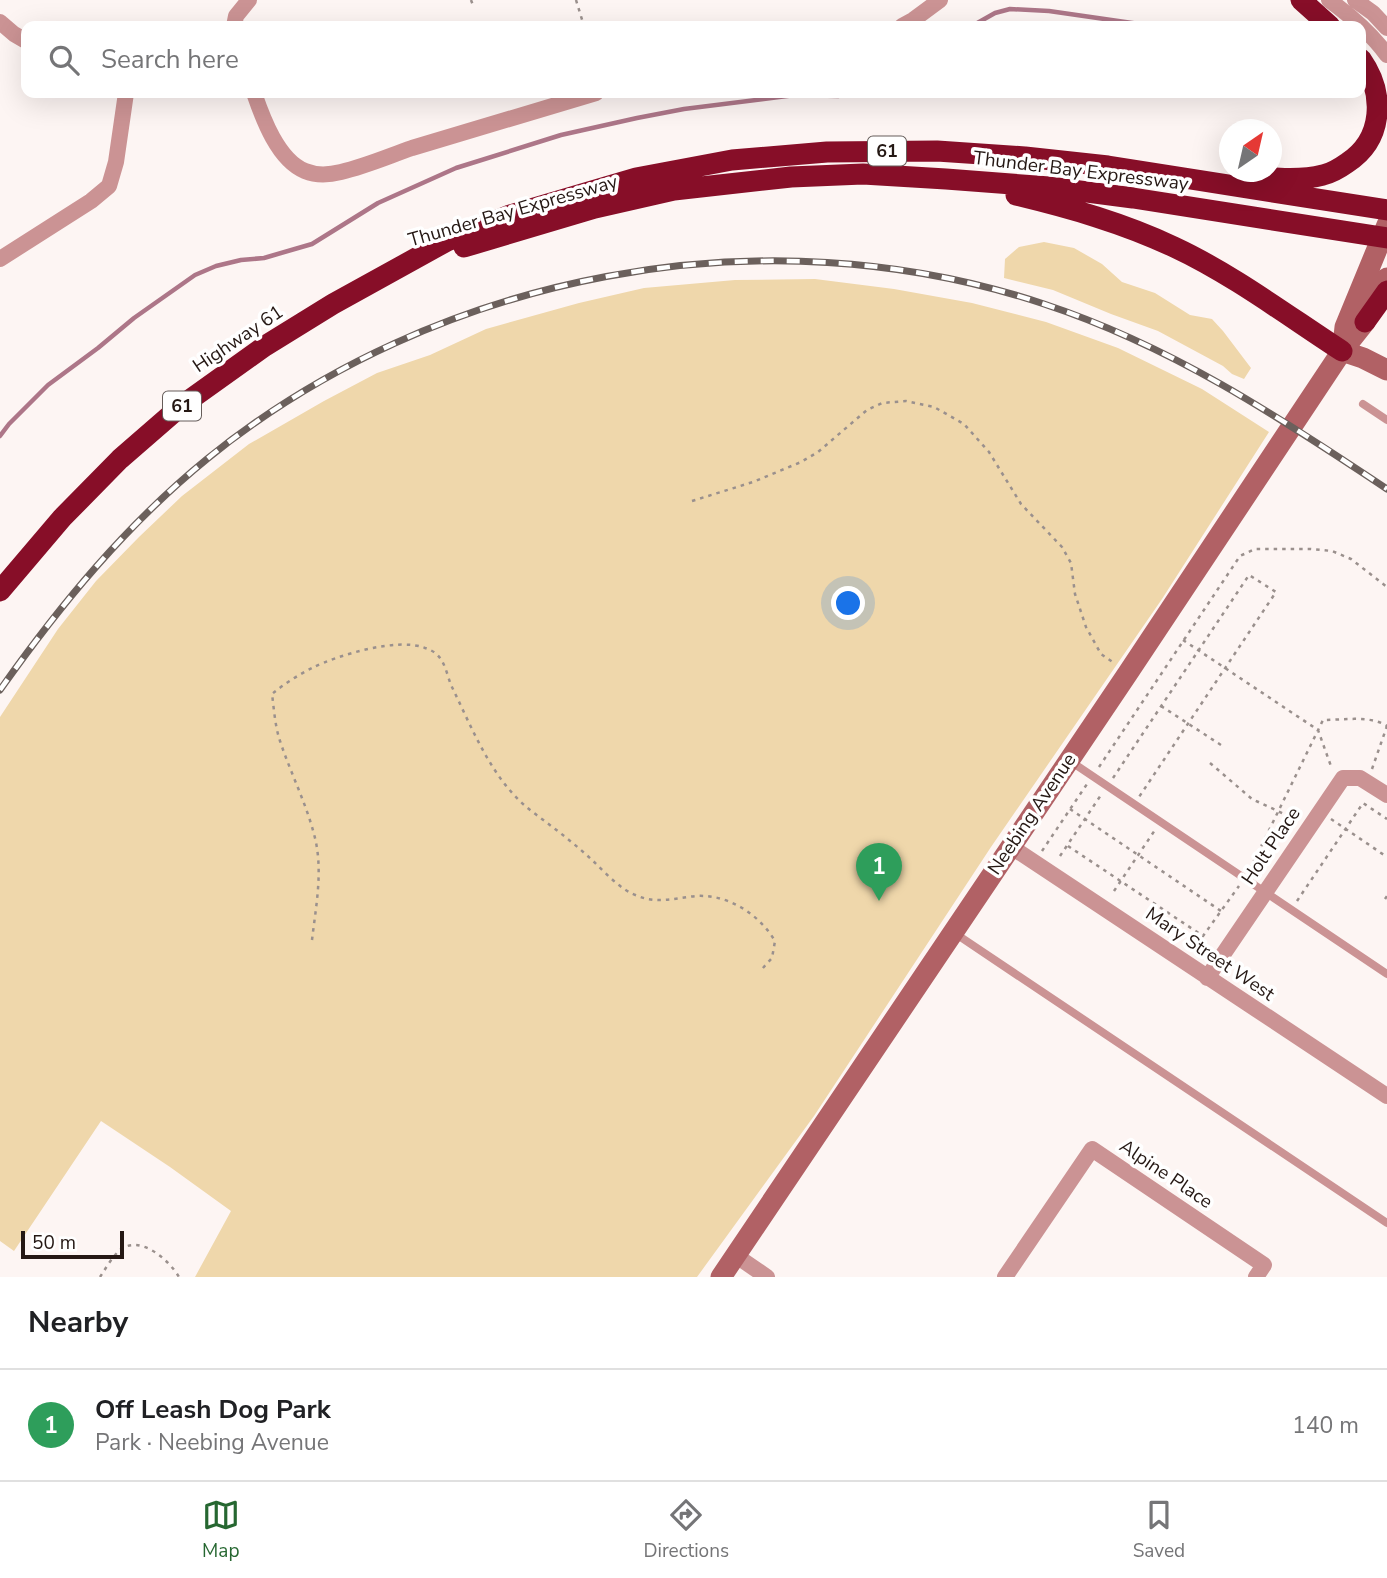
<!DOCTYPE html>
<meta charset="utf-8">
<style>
body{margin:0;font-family:"Nunito Sans",sans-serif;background:#f2f2f2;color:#202124}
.compass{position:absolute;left:1219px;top:119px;width:63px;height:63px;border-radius:50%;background:#fff;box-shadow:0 7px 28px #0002;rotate:34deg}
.scale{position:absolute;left:21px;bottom:18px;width:103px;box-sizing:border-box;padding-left:7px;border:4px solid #251814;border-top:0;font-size:19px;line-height:24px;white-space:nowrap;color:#251814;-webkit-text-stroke:5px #fff;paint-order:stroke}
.you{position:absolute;left:849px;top:604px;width:24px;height:24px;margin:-18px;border:5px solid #fff;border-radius:50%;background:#1a73e8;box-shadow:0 0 0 10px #1a73e833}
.badge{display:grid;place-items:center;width:46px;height:46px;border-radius:50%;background:#266731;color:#fff;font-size:23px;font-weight:700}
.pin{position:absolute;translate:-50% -58px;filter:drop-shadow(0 2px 4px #0008)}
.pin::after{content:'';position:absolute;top:37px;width:24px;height:21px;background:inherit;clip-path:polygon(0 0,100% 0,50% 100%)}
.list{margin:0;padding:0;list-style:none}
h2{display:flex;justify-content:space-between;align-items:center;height:91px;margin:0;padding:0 28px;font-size:30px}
h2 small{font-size:23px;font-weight:400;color:#757577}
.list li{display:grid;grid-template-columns:46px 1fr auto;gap:21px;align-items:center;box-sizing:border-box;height:112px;padding:0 28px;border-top:2px solid #e0e0e0}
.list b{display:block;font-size:26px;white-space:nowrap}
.list p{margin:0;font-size:23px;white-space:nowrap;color:#757577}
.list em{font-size:23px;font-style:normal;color:#757577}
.icon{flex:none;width:38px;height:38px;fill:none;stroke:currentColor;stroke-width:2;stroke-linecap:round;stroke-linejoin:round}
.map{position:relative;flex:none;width:1387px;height:1277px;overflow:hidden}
.search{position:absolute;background:#fff;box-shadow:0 7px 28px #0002;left:21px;right:21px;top:21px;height:77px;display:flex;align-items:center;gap:18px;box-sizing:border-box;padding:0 24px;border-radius:14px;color:#757577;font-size:26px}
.sheet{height:203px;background:#fff}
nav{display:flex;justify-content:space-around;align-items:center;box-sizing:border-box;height:98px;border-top:2px solid #e0e0e0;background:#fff;font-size:19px;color:#757577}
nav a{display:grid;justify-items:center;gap:4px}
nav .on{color:#266731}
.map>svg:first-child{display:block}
.green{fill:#efd7ab}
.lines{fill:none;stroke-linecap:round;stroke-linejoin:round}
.stream{stroke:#ad7688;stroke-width:4.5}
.path{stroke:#9a908d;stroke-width:2.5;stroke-dasharray:3.5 5;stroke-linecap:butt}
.lane{stroke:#cb9394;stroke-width:8}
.street{stroke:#cb9394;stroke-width:16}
.secondary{stroke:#b16165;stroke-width:21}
.highway{stroke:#870e28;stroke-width:21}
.rail-casing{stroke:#6b605c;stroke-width:7}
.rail{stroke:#fff;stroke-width:4.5;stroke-dasharray:13;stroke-linecap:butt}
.labels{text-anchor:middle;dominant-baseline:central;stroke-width:7;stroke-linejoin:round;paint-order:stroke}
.shield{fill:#fff;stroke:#665d5a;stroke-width:2}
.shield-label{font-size:18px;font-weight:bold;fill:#251814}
.street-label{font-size:19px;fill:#251814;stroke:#fff}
</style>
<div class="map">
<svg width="1387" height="1277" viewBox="0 0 1387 1277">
<rect width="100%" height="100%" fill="#fdf5f3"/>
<path class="green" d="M1044 242 1074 248 1102 264 1122 282 1155 293 1190 315 1212 319 1223 331 1251 368 1244 379 1232 374 1223 366 1158 331 1111 314 1053 290 1004 278 1005 259 1019 247Z
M815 279 894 289 972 303 1046 322 1118 348 1202 389 1269 432 1162 599 991 847 814 1116 697 1277H195L231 1211 170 1167 101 1121 14 1251 0 1241V717L58 629 96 581 139 537 182 496 249 444 324 401 377 373 430 355 486 329 579 303 644 288 735 280Z"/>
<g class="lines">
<path class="stream" d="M972 26 995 13 1010 9 1049 11 1153 26
M0 436 9 424 48 385 98 348 134 318 195 275 216 266 241 260 264 258 312 244 378 203 456 168 561 135 637 118 684 109 795 95 838 96 851 93"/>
<path class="path" d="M471 0 474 8
M576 0 584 26
M692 501 753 482 801 462 818 452 867 410 882 403 906 401 934 407 964 424 989 452 1021 504 1062 547 1071 563 1075 594 1086 627 1101 654 1114 663
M1183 640 1318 730 1332 769
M1161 706 1221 745
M1210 763 1252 799 1297 820
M1099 767 1240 556 1255 549H1311L1332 551 1351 559 1387 587
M1372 769 1387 726
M1113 778 1249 575 1276 592 1139 797
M1070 809 1221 911
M1331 819 1387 857
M1068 846 1203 936 1239 886
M1042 851 1087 784
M1060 856 1101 795
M1250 869 1323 720C1343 720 1370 715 1387 726
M1114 891 1155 830
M1385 899 1387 896
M1297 901 1363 803 1387 819
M312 940C316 906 323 871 315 838 307 805 291 774 280 741 275 726 274 709 272 694 284 684 298 675 312 668 338 655 398 637 425 648 432 650 438 654 442 661 446 668 448 677 451 685 473 730 493 783 534 813 554 828 574 843 592 860 606 873 620 890 638 896 657 904 676 898 696 896 728 894 759 914 775 941L772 958 762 969
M100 1277C106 1268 112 1257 120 1250 140 1234 169 1260 179 1277"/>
<path class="lane" d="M1363 404 1387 420
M1070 761 1387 974
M953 932 1387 1223"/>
<path class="street" d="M1329 0C1351 16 1371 33 1387 55
M1355 0 1373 13 1387 28
M0 22 14 34 26 41
M234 26 236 16 249 0
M902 26 913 20 940 0
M254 93C263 119 278 160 305 171 317 176 329 175 341 172 366 166 389 156 412 148 474 129 535 111 596 93
M0 259 91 201 109 186 116 162 126 93
M1010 846 1387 1096
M1207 978 1343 778H1360L1387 795
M735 1255 767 1277
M1005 1277 1092 1149 1264 1265 1256 1277"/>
<path class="secondary" d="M1343 346 1345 327 1387 225
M1342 351 1363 358 1387 370
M721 1277 1128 673 1342 351 1365 322 1387 278"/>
<path class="highway" d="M1301 0 1330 26
M1248 176C1272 178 1300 181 1323 175 1332 173 1340 168 1347 163 1384 139 1385 93 1361 59
M1016 195C1070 208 1123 223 1174 247 1232 274 1288 316 1342 351
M464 247 595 208 674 190 791 177 863 174 946 179 1049 187 1133 198 1387 238
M1365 322 1387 291
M0 591 62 518 120 459 181 406 265 346 333 304 447 241 510 215 636 178 732 160 827 152 937 151 1025 157 1108 166 1387 210"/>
<defs>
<path id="rail" d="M0 690C60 605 126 525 207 459 436 273 764 210 1044 304 1171 346 1276 415 1387 489"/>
</defs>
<use href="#rail" class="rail-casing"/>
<use href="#rail" class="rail"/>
</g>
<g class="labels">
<g class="shield">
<rect x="868" y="136.5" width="38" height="29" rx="5"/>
<rect x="163" y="391.5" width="38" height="29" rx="5"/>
</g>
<g class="shield-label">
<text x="887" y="151">61</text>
<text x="182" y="406">61</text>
</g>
<g class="street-label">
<text transform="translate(1081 171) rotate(7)">Thunder Bay Expressway</text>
<text transform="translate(513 211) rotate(-16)">Thunder Bay Expressway</text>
<text transform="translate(238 339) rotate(-34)">Highway 61</text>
<text transform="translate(1032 814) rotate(-56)">Neebing Avenue</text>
<text transform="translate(1271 846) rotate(-56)">Holt Place</text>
<text transform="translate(1210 954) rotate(34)">Mary Street West</text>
<text transform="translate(1166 1174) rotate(34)">Alpine Place</text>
</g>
</g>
</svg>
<svg class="compass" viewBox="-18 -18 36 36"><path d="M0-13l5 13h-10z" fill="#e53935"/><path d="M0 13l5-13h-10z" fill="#757577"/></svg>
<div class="scale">50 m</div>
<div class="you"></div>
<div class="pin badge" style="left:879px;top:901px;background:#2e9e5b">1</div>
<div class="search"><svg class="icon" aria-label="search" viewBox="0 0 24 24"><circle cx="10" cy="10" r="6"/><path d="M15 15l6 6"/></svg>Search here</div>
</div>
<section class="sheet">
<h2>Nearby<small></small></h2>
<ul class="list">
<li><span class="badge" style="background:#2e9e5b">1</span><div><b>Off Leash Dog Park</b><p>Park · Neebing Avenue</p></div><em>140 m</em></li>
</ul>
</section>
<nav>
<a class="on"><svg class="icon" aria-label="map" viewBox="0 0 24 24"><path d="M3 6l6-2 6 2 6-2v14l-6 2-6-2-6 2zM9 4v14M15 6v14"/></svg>Map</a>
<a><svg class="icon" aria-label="directions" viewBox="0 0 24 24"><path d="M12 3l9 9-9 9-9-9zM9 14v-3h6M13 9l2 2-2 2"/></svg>Directions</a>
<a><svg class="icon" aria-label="saved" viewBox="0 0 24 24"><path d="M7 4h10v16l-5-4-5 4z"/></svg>Saved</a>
</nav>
